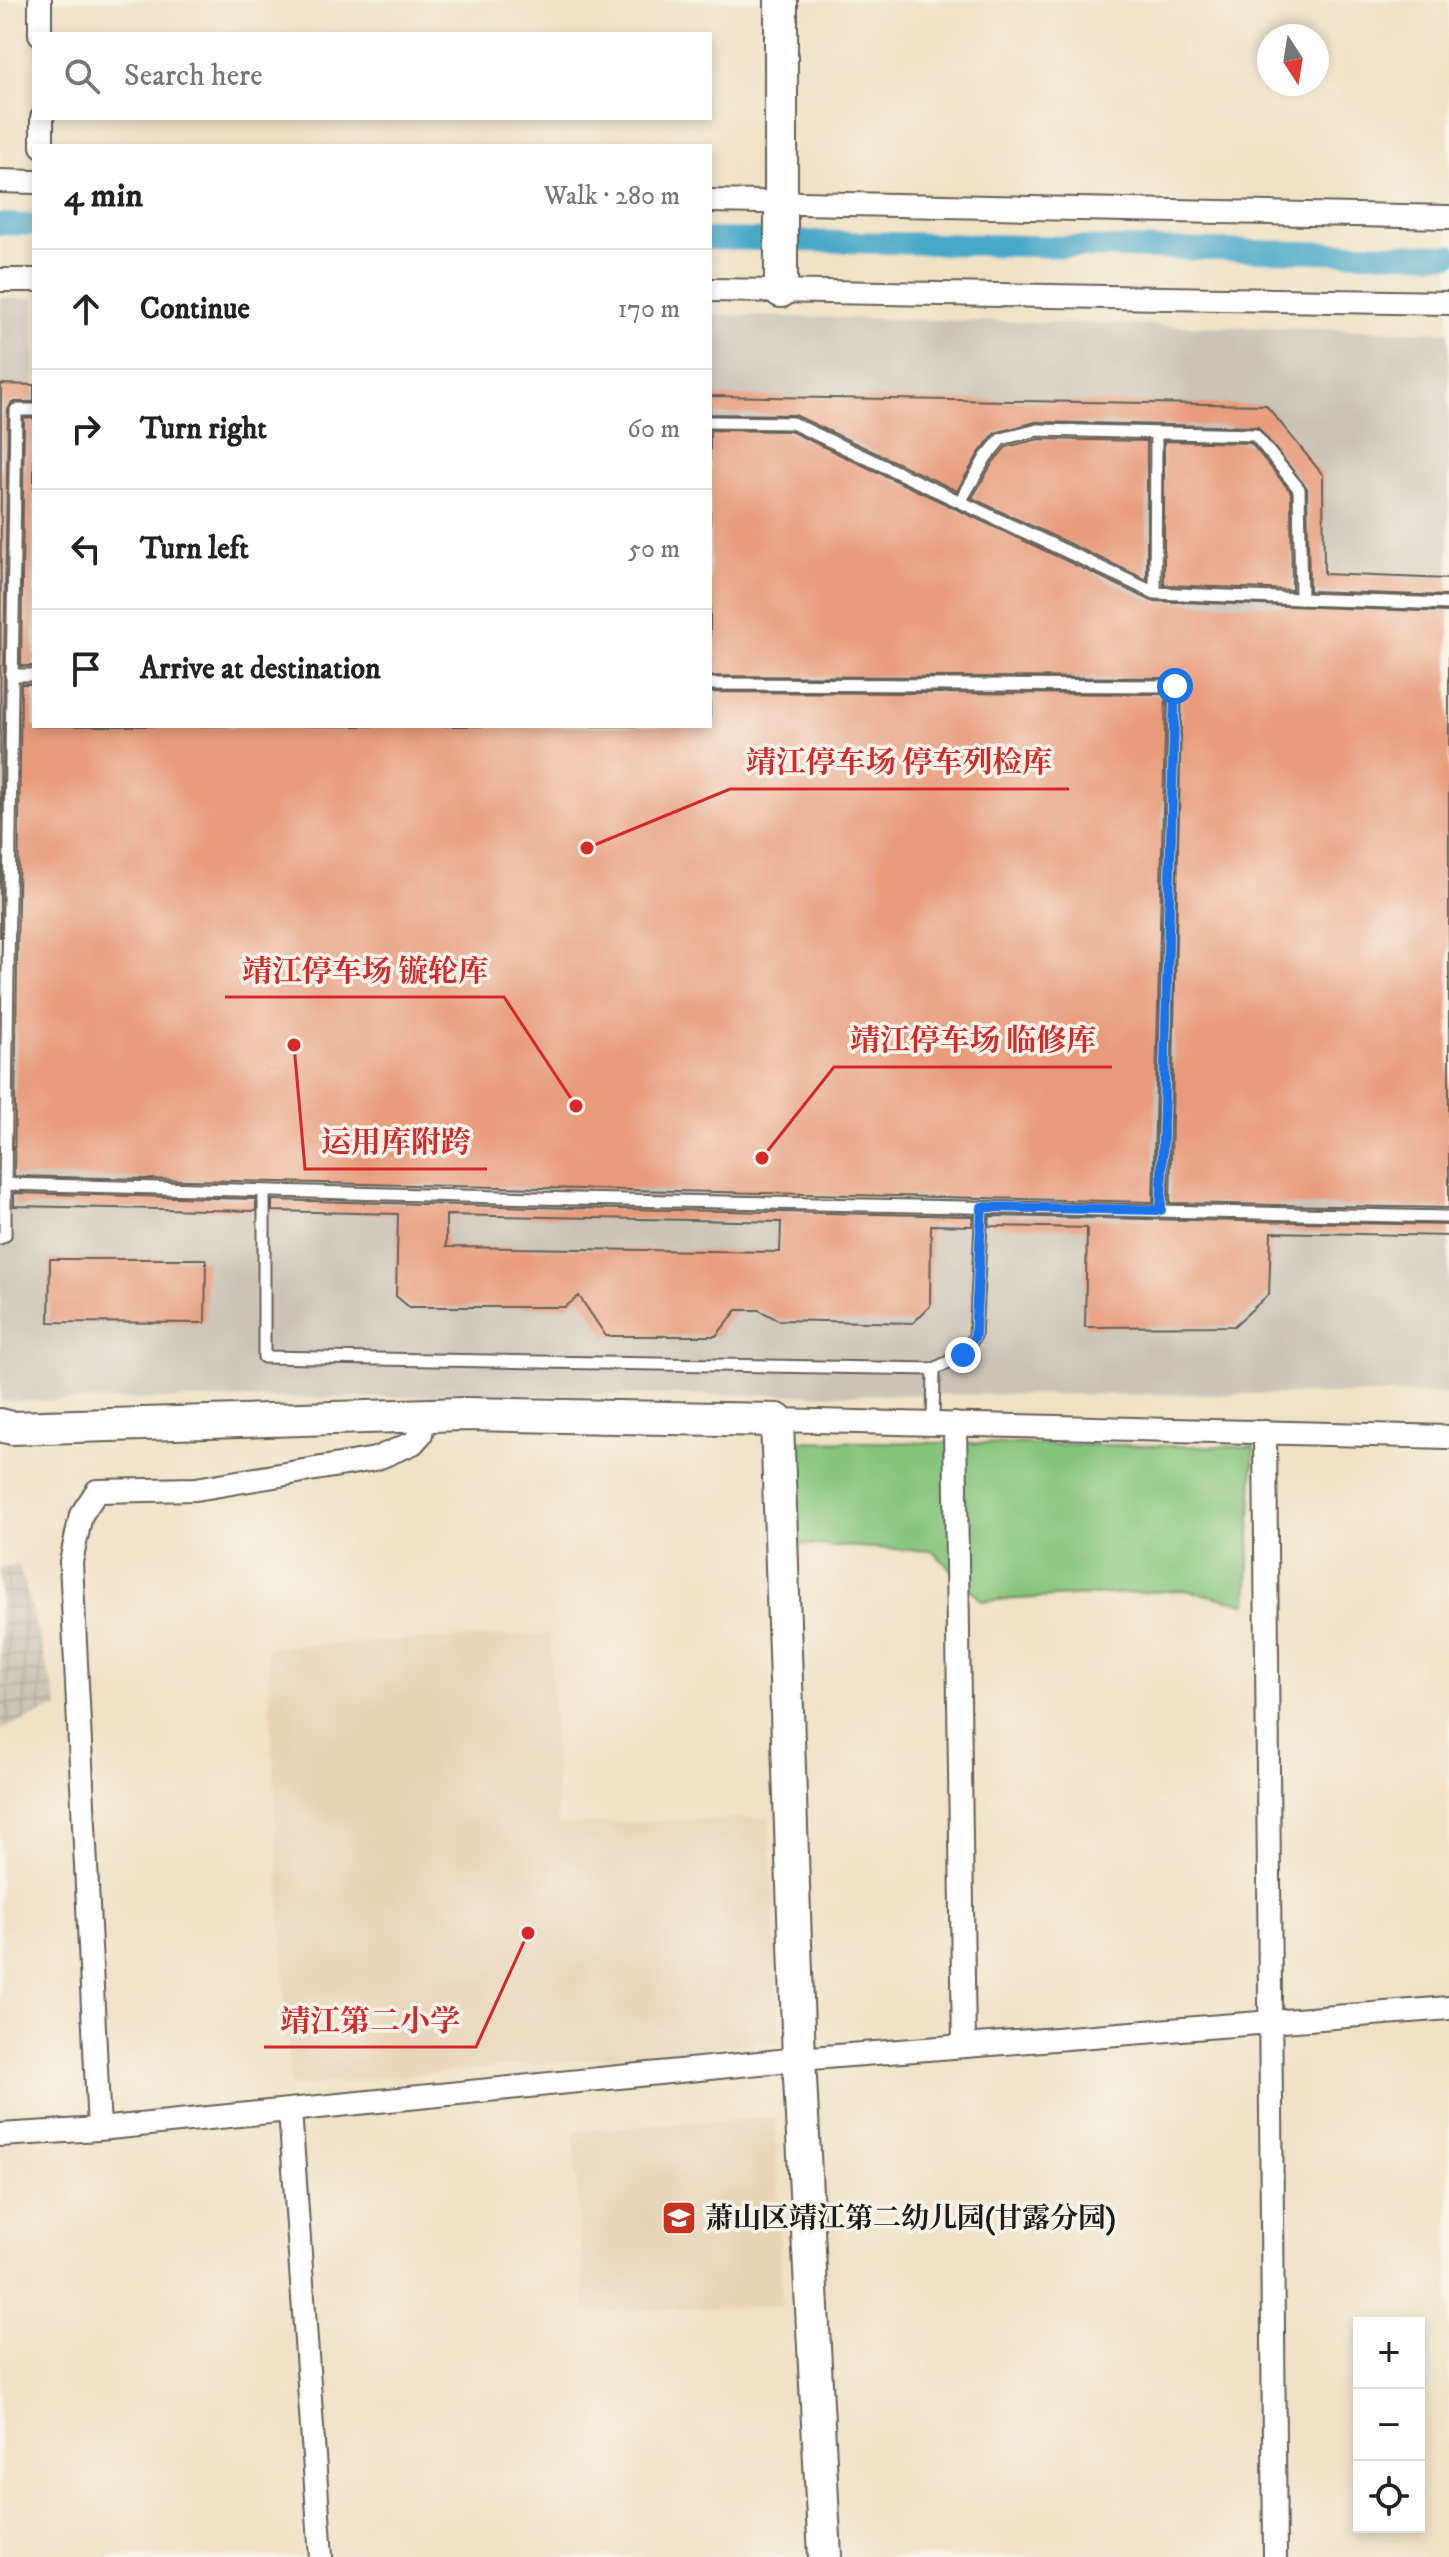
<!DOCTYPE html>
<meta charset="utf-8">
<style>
:root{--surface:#fff;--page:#f6f6f6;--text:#222;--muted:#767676;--line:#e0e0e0}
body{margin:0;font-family:"IM FELL DW Pica","Noto Serif SC",serif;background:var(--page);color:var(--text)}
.controls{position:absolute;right:24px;bottom:24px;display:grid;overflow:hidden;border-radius:0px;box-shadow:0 4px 12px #0003}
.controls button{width:72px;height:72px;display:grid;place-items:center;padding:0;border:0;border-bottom:2px solid var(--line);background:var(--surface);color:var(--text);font:40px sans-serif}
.compass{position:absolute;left:1257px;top:24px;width:72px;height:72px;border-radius:50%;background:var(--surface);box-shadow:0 4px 12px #0003;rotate:168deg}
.stop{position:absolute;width:24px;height:24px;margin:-18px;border:6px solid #1a73e8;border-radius:50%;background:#fff}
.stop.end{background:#1a73e8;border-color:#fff;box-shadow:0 2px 8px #0008}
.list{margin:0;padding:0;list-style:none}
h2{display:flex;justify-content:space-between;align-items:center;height:104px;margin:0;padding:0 32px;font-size:34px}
h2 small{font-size:26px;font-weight:400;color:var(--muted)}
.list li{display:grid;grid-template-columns:52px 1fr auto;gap:24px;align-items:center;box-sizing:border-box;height:120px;padding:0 32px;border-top:2px solid var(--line)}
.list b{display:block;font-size:30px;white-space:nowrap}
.list em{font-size:26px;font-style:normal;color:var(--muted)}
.icon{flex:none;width:44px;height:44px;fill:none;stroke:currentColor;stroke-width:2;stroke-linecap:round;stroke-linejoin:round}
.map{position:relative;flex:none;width:1449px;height:2557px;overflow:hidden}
.search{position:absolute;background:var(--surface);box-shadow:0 4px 12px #0003;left:32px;top:32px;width:680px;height:88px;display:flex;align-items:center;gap:20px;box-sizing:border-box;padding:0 28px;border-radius:0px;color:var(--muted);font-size:30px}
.panel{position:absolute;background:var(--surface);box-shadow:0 4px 12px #0003;left:32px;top:144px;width:680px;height:584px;border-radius:0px}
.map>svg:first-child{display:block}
.built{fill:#e7d4b7}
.industrial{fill:url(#industrial-grid)}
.railway{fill:#cbc3b8}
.green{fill:#86c57c;stroke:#51704c;stroke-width:2}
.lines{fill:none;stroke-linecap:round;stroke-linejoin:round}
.canal{stroke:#49a8c8;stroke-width:22}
.building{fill:#e89c7b;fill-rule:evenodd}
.lane-casing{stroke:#666158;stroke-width:15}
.street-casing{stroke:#666158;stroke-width:26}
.secondary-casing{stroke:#666158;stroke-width:36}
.lane{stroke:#fff;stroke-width:11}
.street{stroke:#fff;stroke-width:22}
.secondary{stroke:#fff;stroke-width:32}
.route{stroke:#1a73e8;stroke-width:10}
.labels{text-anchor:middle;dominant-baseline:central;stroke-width:7;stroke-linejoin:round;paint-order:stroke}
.poi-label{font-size:28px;font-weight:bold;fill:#1c1c1c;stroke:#f7f3e8;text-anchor:start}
.leader{fill:none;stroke:#d62828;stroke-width:3}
.callout-dot{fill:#d62828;stroke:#f7f3e8;stroke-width:3}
.callout-label{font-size:30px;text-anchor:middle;font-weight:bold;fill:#d62828;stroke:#f7f3e8;stroke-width:7;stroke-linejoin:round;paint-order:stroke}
</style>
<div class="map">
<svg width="1449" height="2557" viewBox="0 0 1449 2557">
<defs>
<pattern id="industrial-grid" width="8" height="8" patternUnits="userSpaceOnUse" patternTransform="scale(2)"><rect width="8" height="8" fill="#cbc3b8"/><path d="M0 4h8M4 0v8" fill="none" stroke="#aea79e"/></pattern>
</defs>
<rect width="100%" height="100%" fill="#f7f3e8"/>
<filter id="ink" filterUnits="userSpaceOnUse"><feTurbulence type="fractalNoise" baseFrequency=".0125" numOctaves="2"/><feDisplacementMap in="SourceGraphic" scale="16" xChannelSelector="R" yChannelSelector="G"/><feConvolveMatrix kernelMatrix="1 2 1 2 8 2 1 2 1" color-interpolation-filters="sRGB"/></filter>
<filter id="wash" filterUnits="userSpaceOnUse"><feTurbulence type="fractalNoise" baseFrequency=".006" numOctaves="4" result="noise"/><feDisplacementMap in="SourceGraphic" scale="32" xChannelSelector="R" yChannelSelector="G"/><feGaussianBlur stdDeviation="1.8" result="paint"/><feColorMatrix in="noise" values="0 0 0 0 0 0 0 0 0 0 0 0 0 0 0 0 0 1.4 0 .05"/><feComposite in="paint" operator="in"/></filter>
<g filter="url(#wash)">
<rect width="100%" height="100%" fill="#f0e2c6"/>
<!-- built -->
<path class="built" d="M550,1634L558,1825L769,1817L780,2041L290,2087L267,1647Z
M775,2117L782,2306L585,2312L574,2131Z"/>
<!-- industrial -->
<path class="industrial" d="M19,1565L58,1707L0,1730V1569Z"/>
<!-- railway -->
<path class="railway" d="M0,298L34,299V726H710V315L1449,332V1394L585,1395L0,1401Z"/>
<!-- green -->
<path class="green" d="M793,1441L1254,1447L1247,1604L1186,1590L982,1601L933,1551L799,1544Z"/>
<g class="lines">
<!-- canal -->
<path class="canal" d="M0,224L34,225
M710,239L764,240
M801,241L1449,255"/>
</g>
<g id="blocks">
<!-- building -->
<path class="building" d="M1,384L34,385V402H12L8,410L0,938Z
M710,396L1266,405L1323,475L1324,574L1449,579V596L1309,591L1307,488L1258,427L1036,422L995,433L979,453L957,491L795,415L710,414Z
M24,418H34V666H21Z
M710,430L790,431L1152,601L1449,612V1208L1170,1203L1182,681L1175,678L710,676Z
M1039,439L1147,441V580L972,498L993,462L1006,447Z
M1164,441L1251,443L1291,492L1292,590L1164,585Z
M21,684H34V726H710V692L1166,694L1153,1202L14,1176Z
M14,1193L256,1199V1211L14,1206Z
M272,1200L574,1208L973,1216L972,1226L931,1225L930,1306L913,1323L778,1320L759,1310H737L716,1336H606L579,1296L565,1307H409L396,1296L398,1214L272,1211ZM446,1215L781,1222L780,1252L446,1247Z
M990,1216L1449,1225V1236L1271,1232L1269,1294L1234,1326L1085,1327L1087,1228L989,1226Z
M50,1259H206L205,1323L49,1322Z"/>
</g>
</g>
<g filter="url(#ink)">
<use href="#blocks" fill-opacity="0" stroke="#666158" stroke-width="2"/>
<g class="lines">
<!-- lane casing -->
<g class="lane-casing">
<path id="lane" d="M710,422L792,423L1155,593L1301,599
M960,502L986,457L1001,439L1038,430L1255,435L1299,489L1301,599L1449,604
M1155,593L1156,433
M11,675H34
M710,684L1175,686L1161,1210
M5,1184L16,410H34
M264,1191V1357L934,1369L963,1355L975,1336L982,1207
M0,1238L5,1235V1184L574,1199L1449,1217
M933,1424L934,1369"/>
</g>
<!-- street casing -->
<g class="street-casing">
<path id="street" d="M40,0V34
M42,118V146
M0,181L34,182
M710,201L1449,217
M0,280H34
M710,290L1449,303
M777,1420L1449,1437
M955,1424L964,2046
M1265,1432L1275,2557
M290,2110L321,2557
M99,2129L71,1562L81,1515L97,1491L196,1489L375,1459L413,1443L421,1434L425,1415
M0,2135L99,2129L799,2059L1449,2008"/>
</g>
<!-- secondary casing -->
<g class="secondary-casing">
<path id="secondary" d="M781,0V291
M0,1425L12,1428L464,1414L777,1420L799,2059L825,2557"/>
</g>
<!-- lane -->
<use href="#lane" class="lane"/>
<!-- street -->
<use href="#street" class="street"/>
<!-- secondary -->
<use href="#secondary" class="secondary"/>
</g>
</g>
<g class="lines" filter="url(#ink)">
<!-- route -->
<path class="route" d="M963,1355L975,1336L982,1207L1161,1210L1175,686"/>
</g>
<!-- icons -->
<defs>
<g id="school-square" transform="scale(1.8)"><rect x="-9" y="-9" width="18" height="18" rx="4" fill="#c8321e" stroke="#f7f3e8"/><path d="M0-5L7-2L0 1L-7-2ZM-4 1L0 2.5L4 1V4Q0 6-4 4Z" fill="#fff"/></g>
</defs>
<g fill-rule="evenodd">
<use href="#school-square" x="679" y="2218"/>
</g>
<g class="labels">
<!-- poi labels -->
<g class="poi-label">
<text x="705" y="2218">萧山区靖江第二幼儿园(甘露分园)</text>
</g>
</g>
<!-- callouts -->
<path class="leader" d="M587 848L730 789H1069M576 1106L504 997H225M762 1158L834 1067H1112M294 1045L305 1169H487M528 1933L476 2047H264"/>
<g class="callout-dot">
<circle cx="587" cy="848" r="8"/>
<circle cx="576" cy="1106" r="8"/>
<circle cx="762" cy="1158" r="8"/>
<circle cx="294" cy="1045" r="8"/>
<circle cx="528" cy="1933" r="8"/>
</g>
<g class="callout-label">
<text x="899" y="772">靖江停车场 停车列检库</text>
<text x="365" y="981">靖江停车场 镟轮库</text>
<text x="973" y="1050">靖江停车场 临修库</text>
<text x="396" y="1152">运用库附跨</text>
<text x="370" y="2031">靖江第二小学</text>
</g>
</svg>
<div class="controls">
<button>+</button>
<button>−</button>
<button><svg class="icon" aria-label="locate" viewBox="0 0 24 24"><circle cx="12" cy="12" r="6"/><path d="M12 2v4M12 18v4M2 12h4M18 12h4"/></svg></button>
</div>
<svg class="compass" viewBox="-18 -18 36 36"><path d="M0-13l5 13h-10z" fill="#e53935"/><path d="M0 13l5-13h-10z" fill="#767676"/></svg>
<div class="stop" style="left:1175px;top:686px"></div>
<div class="stop end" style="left:963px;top:1355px"></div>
<div class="search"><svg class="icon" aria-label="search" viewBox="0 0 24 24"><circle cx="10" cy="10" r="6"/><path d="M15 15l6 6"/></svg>Search here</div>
<section class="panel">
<h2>4 min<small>Walk · 280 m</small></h2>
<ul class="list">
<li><svg class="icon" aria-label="ahead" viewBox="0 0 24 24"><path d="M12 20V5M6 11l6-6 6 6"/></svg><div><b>Continue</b></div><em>170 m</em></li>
<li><svg class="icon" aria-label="right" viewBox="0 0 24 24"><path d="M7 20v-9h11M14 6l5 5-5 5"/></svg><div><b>Turn right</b></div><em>60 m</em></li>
<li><svg class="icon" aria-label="left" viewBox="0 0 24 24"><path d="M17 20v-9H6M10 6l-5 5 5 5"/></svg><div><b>Turn left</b></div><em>50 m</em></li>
<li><svg class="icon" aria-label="arrive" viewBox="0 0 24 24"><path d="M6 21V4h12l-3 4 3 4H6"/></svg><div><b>Arrive at destination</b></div></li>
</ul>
</section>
</div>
